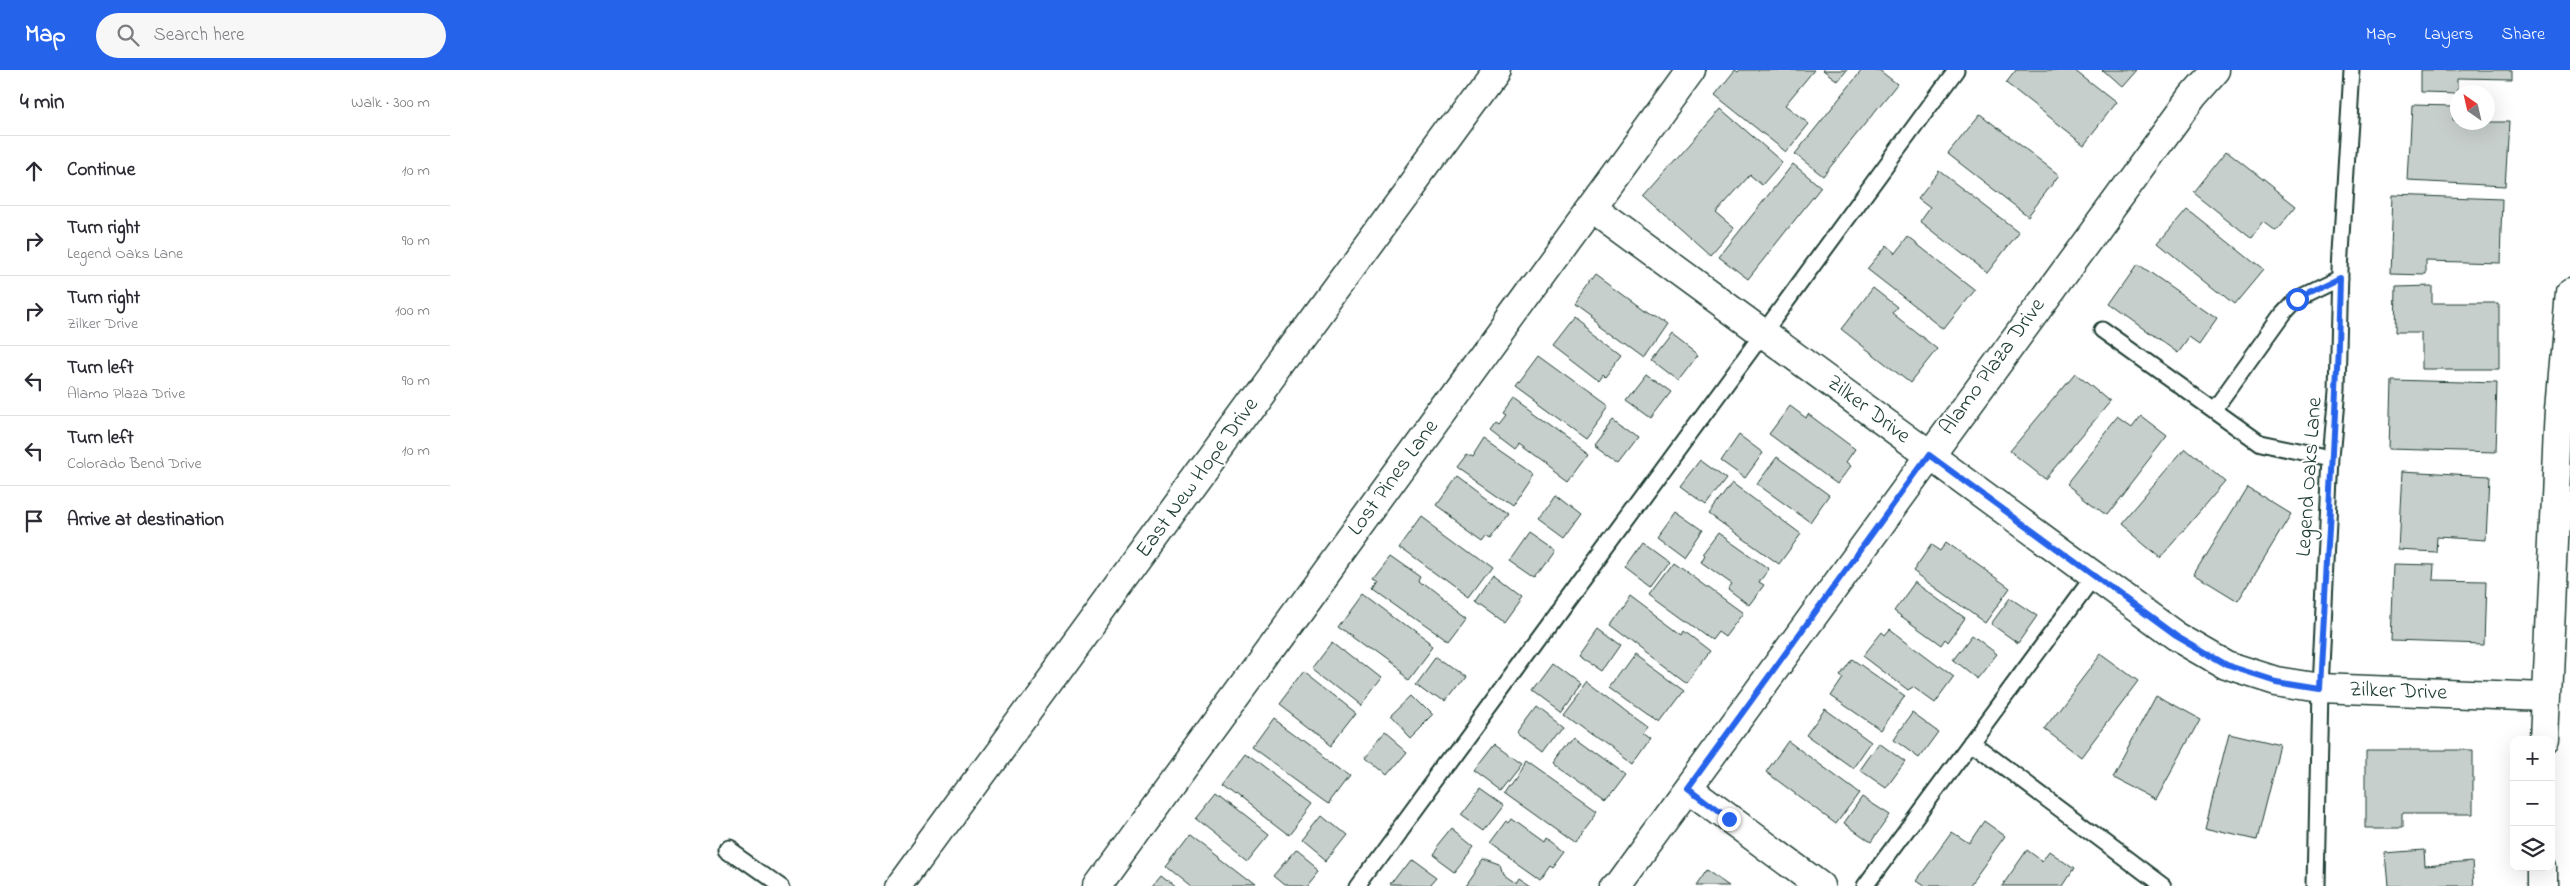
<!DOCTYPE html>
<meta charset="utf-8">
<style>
:root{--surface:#fff;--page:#f7f7f7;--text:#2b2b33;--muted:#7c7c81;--line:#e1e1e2;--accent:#2563eb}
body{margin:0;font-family:"Indie Flower",sans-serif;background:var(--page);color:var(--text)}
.controls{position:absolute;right:15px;bottom:15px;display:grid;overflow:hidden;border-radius:10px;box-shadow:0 5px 20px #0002}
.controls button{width:45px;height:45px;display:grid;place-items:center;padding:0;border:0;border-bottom:1px solid var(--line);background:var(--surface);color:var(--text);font:25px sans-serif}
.compass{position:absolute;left:2000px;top:15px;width:45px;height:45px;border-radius:50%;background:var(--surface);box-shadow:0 5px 20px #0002;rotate:326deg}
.stop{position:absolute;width:15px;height:15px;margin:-11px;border:4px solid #2563eb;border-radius:50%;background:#fff}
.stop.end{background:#2563eb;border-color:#fff;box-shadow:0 1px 5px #0008}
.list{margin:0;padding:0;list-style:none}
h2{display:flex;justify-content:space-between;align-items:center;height:65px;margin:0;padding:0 20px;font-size:21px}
h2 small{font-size:16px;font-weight:400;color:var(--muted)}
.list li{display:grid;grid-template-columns:32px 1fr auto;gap:15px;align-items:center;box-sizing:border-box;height:70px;padding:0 20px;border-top:1px solid var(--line)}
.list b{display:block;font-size:19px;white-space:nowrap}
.list p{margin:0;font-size:16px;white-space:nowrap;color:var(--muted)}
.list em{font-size:16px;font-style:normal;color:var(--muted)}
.icon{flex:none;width:28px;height:28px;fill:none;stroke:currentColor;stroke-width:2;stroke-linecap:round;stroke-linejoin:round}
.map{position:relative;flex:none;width:2120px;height:816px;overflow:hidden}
header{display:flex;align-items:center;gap:30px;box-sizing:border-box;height:70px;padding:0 25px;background:var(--accent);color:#fff}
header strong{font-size:24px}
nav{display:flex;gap:28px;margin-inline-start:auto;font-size:18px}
.search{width:350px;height:45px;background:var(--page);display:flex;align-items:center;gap:12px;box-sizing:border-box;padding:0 18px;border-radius:28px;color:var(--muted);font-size:19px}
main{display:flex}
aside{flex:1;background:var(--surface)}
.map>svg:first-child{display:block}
.building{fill:#c7cfcc;stroke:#1f3d34}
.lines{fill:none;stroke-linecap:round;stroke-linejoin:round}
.lane-casing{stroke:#1f3d34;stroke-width:19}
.street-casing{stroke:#1f3d34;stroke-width:31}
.secondary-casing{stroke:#1f3d34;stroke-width:31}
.lane{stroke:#fff;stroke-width:15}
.street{stroke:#fff;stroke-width:28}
.secondary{stroke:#fff;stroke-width:28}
.route{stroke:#2563eb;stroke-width:6}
.labels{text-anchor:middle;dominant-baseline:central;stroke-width:4;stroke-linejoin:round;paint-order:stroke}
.street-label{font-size:22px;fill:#1f3d34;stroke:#fff}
</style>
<header>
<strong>Map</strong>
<div class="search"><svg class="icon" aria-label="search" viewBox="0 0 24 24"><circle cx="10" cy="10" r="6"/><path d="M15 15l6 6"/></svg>Search here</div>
<nav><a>Map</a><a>Layers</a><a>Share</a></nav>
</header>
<main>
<aside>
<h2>4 min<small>Walk · 300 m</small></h2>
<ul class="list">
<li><svg class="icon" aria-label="ahead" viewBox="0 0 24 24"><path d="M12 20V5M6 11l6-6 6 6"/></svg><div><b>Continue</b></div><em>10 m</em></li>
<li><svg class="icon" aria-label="right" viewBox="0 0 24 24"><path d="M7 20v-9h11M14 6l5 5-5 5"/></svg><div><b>Turn right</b><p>Legend Oaks Lane</p></div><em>90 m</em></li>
<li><svg class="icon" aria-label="right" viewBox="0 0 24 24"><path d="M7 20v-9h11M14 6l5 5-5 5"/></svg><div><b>Turn right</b><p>Zilker Drive</p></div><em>100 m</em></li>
<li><svg class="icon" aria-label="left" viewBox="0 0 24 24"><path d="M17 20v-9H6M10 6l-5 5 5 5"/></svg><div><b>Turn left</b><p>Alamo Plaza Drive</p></div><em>90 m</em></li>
<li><svg class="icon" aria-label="left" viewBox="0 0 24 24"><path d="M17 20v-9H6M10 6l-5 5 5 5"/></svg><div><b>Turn left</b><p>Colorado Bend Drive</p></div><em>10 m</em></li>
<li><svg class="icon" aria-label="arrive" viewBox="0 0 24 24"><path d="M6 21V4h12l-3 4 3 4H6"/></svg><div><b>Arrive at destination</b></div></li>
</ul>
</aside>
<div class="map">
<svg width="2120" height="816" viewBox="0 0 2120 816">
<rect width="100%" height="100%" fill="#fff"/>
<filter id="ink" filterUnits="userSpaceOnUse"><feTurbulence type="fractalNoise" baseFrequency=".02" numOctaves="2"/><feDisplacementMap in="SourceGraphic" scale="10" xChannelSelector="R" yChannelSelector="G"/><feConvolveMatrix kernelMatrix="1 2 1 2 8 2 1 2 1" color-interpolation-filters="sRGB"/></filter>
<g filter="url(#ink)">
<!-- building -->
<path class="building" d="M1285,0L1288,2L1290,0H1364L1335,35L1359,54L1336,82L1265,25Z
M1373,0H1397L1388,11Z
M1412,0H1429L1447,14L1373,106L1345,84Z
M1566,0H1624L1666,33L1634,74L1556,13Z
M1652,0H1686L1671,17Z
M1971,0H2062V9L2008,8V23L1971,22Z
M1962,35L2004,36L2003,49L2008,50V52H2059L2055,116L1958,111Z
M1271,39L1332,92L1312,115L1300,105L1266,143L1284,158L1260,185L1194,126Z
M1530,44L1609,105L1578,146L1498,84Z
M1776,81L1846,136L1826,161L1814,152L1802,169L1743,122Z
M1343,94L1371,117L1298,209L1269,187Z
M1489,101L1569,162L1537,203L1470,151L1480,137L1468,128Z
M1943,125L2052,129L2050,193L1976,191V205L1940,204Z
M1737,139L1813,200L1784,235L1708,173Z
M1458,167L1525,220L1494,259L1417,199L1437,175L1446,183Z
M1688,194L1767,249L1749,275L1739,268L1728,283L1660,234Z
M1147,205L1217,256L1195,288L1124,236Z
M1982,216V233H2049V299H1972V263H1945L1946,217Z
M1423,218L1447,237L1442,243L1487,279L1460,313L1391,259Z
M1123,248L1173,286L1156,308L1153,305L1149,311L1102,275Z
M1222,265L1248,285L1228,311L1202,291Z
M1088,286L1158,337L1135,368L1065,317Z
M1625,303L1660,332L1595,409L1560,381Z
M1196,304L1221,322L1201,348L1176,330Z
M1941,310L2047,313L2045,382L1939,379Z
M1063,329L1138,383L1118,410L1069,374L1065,379L1040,360L1046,352L1049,354L1056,345L1053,343Z
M1340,336L1356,348L1358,344L1405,379L1396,392L1401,396L1387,414L1319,364Z
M1691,346L1717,366L1656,445L1616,414L1667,349L1681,359Z
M1163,348L1189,367L1169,393L1143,374Z
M1289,365L1313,383L1295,408L1271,391Z
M1034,369L1083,403L1061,436L1006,398L1016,385L1022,388Z
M1735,378L1775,412L1710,488L1670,454Z
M1327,387L1379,425L1360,452L1307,414Z
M1250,390L1276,409L1256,435L1230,416Z
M1953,401L2039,406L2036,470L1987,467L1986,482L1949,480Z
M1006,407L1057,445L1040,468L1036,465L1032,470L985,436Z
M1282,413L1351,464L1329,494L1259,444Z
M1797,417L1841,444L1788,531L1744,504Z
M1106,423L1132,443L1113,469L1087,450Z
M1225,441L1252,460L1234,486L1207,466Z
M972,445L1042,497L1019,528L949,477Z
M1078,463L1104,481L1085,508L1059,490Z
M1268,463L1319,499L1309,512L1314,515L1299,535L1278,519L1282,514L1251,492L1255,485L1253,483Z
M1193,472L1219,491L1200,517L1175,498Z
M1496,472L1560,518L1535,553L1463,501L1481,475L1490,481Z
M941,486L971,507L969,511L1018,549L999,574L922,519L927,511L923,509Z
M1223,492L1293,543L1275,567L1268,562L1262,570L1199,524Z
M1944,494L1984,495L1983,510L2036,511L2034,574L1941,571Z
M1044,506L1072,527L1054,552L1026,532Z
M1465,512L1515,548L1498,572L1495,569L1491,575L1444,541Z
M913,524L983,576L959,608L889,557Z
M1180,526L1232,565L1234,561L1260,581L1236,613L1159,555Z
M1560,528L1587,546L1568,573L1541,554Z
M1146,557L1170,575L1152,601L1127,584Z
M1440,559L1504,607L1485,633L1463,617L1458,620L1413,586L1432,562L1435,565Z
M1522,565L1547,584L1527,609L1503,590Z
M883,571L931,609L911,635L863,597Z
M1651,584L1688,611L1631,687L1594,659Z
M1185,585L1234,621L1210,653L1161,618Z
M986,586L1014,606L994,632L967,612Z
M1402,589L1455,626L1431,660L1381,626L1393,608L1390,606Z
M1103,594L1130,614L1110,641L1083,621Z
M854,602L906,643L881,675L829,635Z
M1137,611L1198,657L1193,663L1201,669L1183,695L1113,643Z
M963,625L983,645L960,668L940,647Z
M1706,625L1750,649L1706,730L1662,707Z
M1087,636L1113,656L1093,683L1067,663Z
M1375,639L1421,672L1403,698L1356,665Z
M1462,643L1488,662L1469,688L1444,670Z
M824,649L900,705L879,733L803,678Z
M934,663L956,682L935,707L913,688Z
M1779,663L1830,675L1806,770L1755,758Z
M1123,667L1175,705L1156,730L1104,693Z
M1338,671L1409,723L1386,754L1316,702Z
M1429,673L1455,692L1436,718L1410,700Z
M1045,674L1071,693L1050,720L1024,701Z
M1916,680H2023V744H1952V758H1916Z
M797,684L863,734L839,765L774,715Z
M1076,691L1147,741L1124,772L1054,722Z
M1030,718L1054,735L1035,760L1011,743Z
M767,723L818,763L797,789L746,749Z
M1412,727L1440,745L1421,772L1394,753Z
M871,746L894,765L874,790L851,771Z
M1062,749L1094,772L1096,768L1115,782L1103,798L1100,796L1090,810L1039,774L1056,751L1059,753Z
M1534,751L1555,766L1519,816H1476L1467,810L1502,762L1519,773Z
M1002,760L1024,778L1004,803L981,786Z
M739,765L805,816H742L716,795Z
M1577,780L1592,791L1599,781L1624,799L1613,816H1552Z
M1974,780L1975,796L2022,792L2024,816H1938L1935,783Z
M846,782L868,800L855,816H836L825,807Z
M961,789L987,808L980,816L941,815Z
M1033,790L1050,796L1053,804L1066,813L1069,808L1081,816H1015Z
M1256,800L1279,816H1245Z
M711,804L726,816H701Z"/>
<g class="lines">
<!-- lane casing -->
<g class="lane-casing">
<path id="lane" d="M1652,260L1810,373L1881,388
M1764,340L1833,244L1847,229L1890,208
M1521,672L1713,816
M278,780L329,816
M908,816L1506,0
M1415,816L1644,506
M1866,816L1870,618L1881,388L1887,320L1890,200L1902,0"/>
</g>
<!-- street casing -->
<g class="street-casing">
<path id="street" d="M1141,137L1726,566L1776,595L1826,611L1870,618L2095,627
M1238,718L1370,816
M647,816L1241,0
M1166,816L1743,26L1766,0"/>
</g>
<!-- secondary casing -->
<g class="secondary-casing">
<path id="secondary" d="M2095,670L2110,338L2120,223
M449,816L1046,0
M2093,816V797"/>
</g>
<!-- lane -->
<use href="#lane" class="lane"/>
<!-- street -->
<use href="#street" class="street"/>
<!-- secondary -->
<use href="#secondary" class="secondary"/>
</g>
</g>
<g class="lines" filter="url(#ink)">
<!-- route -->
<path class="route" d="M1279,749L1238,718L1479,385L1726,566L1776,595L1826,611L1870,618C1877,481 1887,345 1890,208L1847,229"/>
</g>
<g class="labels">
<!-- street labels -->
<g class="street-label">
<text transform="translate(1543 297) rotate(-54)">Alamo Plaza Drive</text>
<text transform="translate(1418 340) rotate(37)">Zilker Drive</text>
<text transform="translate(1860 407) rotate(-86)">Legend Oaks Lane</text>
<text transform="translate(748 408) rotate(-54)">East New Hope Drive</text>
<text transform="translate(944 408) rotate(-54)">Lost Pines Lane</text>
<text transform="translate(1948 622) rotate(2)">Zilker Drive</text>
</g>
</g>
</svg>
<div class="controls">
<button>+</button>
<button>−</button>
<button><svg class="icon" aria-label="layers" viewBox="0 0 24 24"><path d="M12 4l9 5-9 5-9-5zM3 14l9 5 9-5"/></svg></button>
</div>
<svg class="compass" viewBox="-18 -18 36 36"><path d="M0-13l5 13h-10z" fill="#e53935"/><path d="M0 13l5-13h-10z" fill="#7c7c81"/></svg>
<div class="stop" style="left:1847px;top:229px"></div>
<div class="stop end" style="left:1279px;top:749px"></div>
</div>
</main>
